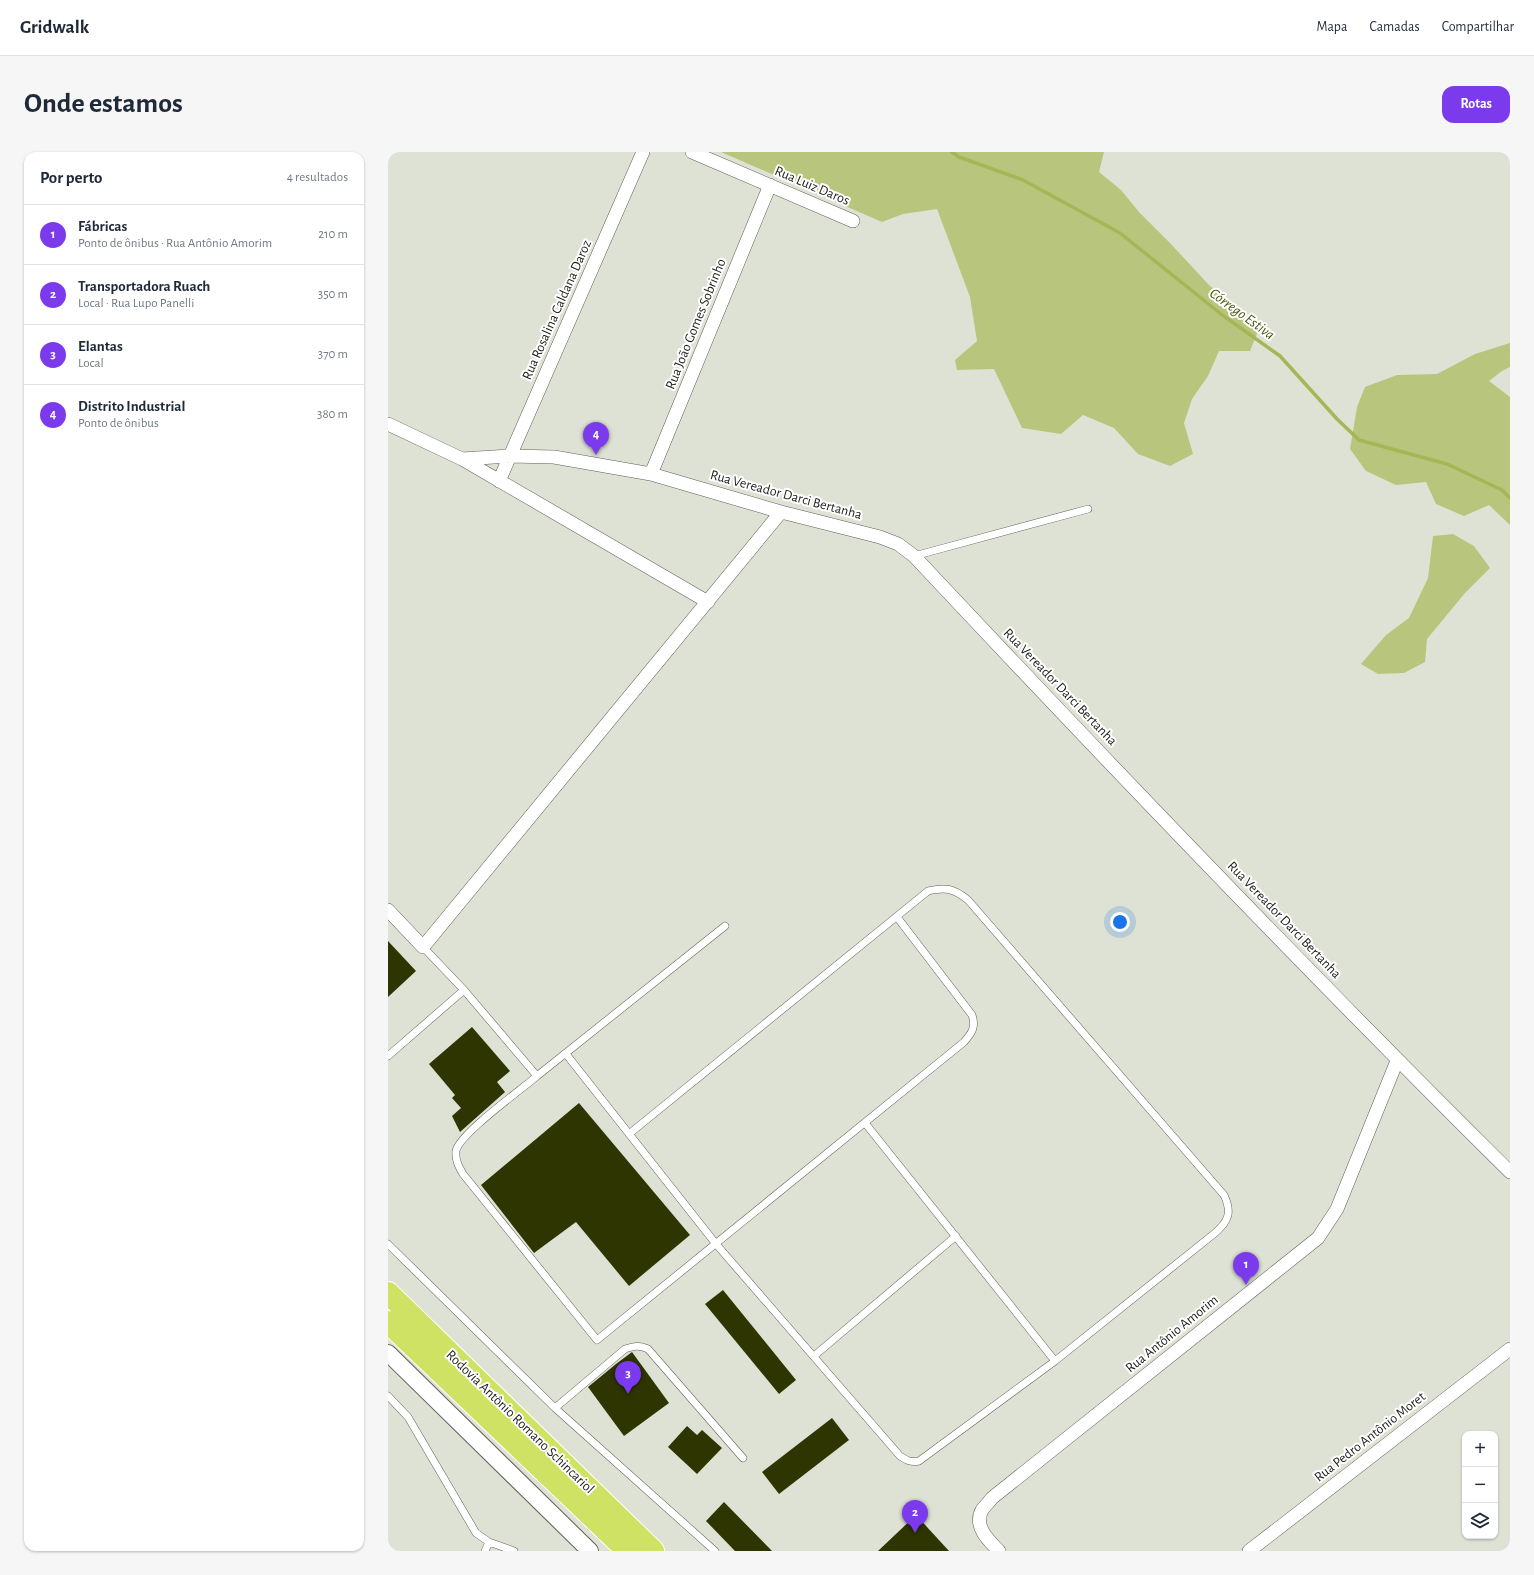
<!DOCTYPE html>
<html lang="pt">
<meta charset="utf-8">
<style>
:root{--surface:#fff;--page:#f6f6f7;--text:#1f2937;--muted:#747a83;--line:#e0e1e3;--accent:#7c3aed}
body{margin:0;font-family:"Alegreya Sans",sans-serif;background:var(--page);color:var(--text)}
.controls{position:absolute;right:12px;bottom:12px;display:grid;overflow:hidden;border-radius:8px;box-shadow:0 1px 3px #0004}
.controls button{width:36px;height:36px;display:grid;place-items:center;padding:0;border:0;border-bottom:1px solid var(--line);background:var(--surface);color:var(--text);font:20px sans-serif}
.you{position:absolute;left:732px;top:770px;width:14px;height:14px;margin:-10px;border:3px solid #fff;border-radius:50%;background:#1a73e8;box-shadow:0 0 0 6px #1a73e833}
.badge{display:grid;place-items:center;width:26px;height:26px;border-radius:50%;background:var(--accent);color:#fff;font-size:13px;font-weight:700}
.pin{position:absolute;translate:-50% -33px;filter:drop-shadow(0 1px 2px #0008)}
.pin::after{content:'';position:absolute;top:21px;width:14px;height:12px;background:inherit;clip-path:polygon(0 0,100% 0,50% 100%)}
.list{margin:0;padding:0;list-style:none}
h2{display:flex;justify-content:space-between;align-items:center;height:52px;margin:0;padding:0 16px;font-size:17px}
h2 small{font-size:13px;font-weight:400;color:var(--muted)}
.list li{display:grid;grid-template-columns:26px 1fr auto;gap:12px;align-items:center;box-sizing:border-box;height:60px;padding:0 16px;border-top:1px solid var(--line)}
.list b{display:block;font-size:15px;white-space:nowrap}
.list p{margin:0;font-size:13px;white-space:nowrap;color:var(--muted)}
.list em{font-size:13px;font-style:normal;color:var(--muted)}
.icon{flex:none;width:22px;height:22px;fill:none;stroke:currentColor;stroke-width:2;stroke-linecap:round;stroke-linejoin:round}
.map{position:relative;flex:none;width:1122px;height:1399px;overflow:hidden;border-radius:12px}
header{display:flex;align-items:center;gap:24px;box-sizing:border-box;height:56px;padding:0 20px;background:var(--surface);border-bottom:1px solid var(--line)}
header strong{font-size:19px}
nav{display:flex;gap:22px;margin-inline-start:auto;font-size:14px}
.intro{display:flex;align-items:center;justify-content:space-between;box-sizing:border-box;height:96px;padding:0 24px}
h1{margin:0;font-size:28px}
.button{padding:10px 18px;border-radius:12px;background:var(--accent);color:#fff;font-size:14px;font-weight:700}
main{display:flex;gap:24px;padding:0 24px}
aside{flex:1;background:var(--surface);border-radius:12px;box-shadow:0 1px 3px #0004}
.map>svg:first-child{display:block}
.green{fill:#b7c67c}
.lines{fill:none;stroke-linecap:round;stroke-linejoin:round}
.stream{stroke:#a5b656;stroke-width:3.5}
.building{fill:#2e3500}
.service-casing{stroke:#5e6156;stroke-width:8}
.minor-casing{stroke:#5e6156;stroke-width:14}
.tertiary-casing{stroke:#5e6156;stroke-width:18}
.trunk-casing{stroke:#fff;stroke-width:24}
.service{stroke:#fff;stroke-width:7}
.minor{stroke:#fff;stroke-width:13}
.tertiary{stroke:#fff;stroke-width:16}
.trunk{stroke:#d0e264;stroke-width:22}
.labels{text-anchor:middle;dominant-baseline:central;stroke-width:4;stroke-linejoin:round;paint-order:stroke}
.street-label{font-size:14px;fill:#232420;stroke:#fff}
.water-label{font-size:15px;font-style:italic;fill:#4c560f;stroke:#fff}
</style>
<header>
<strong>Gridwalk</strong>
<nav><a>Mapa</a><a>Camadas</a><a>Compartilhar</a></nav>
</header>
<div class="intro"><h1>Onde estamos</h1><a class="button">Rotas</a></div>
<main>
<aside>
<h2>Por perto<small>4 resultados</small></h2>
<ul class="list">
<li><span class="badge">1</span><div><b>Fábricas</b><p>Ponto de ônibus · Rua Antônio Amorim</p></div><em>210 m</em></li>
<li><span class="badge">2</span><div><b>Transportadora Ruach</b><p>Local · Rua Lupo Panelli</p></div><em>350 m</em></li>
<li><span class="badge">3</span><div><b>Elantas</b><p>Local</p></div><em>370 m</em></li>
<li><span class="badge">4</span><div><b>Distrito Industrial</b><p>Ponto de ônibus</p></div><em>380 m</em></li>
</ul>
</aside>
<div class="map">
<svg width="1122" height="1399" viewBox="0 0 1122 1399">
<rect width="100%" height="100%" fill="#dee2d4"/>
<!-- green -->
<path class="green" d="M333,0H716L711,20L733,38L751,60L782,91L821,133L872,174L862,199H831L820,224L804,247L796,271L805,302L782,314L750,302L726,276L695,263L673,282L634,276L606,217L569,218L567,208L589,189L582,145L549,57L515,62L494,70Z
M1122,191V215L1114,219L1101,229L1122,245V373L1101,353L1076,364L1048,352L1038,330L1008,333L978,319L962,297L969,255L977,235L1009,223L1049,222L1087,202Z
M1065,382L1086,394L1102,416L1077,441L1039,487L1037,510L1016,521L990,522L973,512L998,483L1021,466L1040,426L1045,384Z"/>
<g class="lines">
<!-- stream -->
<path class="stream" d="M564,0L571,5L635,28L732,81L833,162L892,204L949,267L971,288L1059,312L1114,338L1122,346"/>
</g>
<!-- building -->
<path class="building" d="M0,789L28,819L0,845Z
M84,875L122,919L109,930L117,940L72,980L64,964L73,956L64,946L67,943L41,912Z
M191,951L302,1083L241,1134L188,1070L146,1101L93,1033Z
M335,1138L408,1228L391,1242L317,1152Z
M244,1200L281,1251L236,1284L200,1235L228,1212Z
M444,1266L461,1288L391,1342L374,1320Z
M299,1274L309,1283L314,1278L334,1296L309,1322L280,1295Z
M336,1350L384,1399H347L318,1369Z
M528,1363L561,1399H490Z"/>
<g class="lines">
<!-- service casing -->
<g class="service-casing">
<path id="service" d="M526,404L700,357
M35,795L76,838L149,924L337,774
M178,902L328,1092L512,1304C518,1308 523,1311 531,1309L667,1209L827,1081C841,1069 844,1060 836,1043L580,748C565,736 558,735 540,739L241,982
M0,904L76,838
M149,924C133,938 71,982 68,999C67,1008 71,1015 75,1022L209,1188L576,890C584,881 588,875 584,863L509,765
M477,971L667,1209
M0,1092L167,1256L327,1399
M426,1204L568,1084
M0,1244L20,1265L88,1381L101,1390L126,1399
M167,1256L237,1197C246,1194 251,1193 260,1197L355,1306
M97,1399L101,1390"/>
</g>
<!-- minor casing -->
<g class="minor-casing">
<path id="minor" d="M304,0L465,69
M0,272L74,307L320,450
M74,307L122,304L166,305L263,322L393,360L492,385L510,392L526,404C721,612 919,819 1122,1020
M263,322L382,33
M111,329L255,0
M0,758L35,795L393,360
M611,1399C601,1389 585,1374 594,1358C597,1354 601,1350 604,1346L930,1086L949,1057L1009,909
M861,1399L1122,1197"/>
</g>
<!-- tertiary casing -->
<g class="tertiary-casing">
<path id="tertiary" d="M0,1201L202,1399"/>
</g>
<!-- trunk casing -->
<g class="trunk-casing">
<path id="trunk" d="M0,1141L265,1399
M0,1170L240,1399"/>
</g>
<!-- service -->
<use href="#service" class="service"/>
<!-- minor -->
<use href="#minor" class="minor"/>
<!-- tertiary -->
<use href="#tertiary" class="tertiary"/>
<!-- trunk -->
<use href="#trunk" class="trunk"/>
</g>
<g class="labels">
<!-- street labels -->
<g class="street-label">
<text transform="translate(424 34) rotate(23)">Rua Luiz Daros</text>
<text transform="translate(169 158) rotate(-66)">Rua Rosalina Caldana Daroz</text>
<text transform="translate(308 172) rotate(-68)">Rua João Gomes Sobrinho</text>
<text transform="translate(398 343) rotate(15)">Rua Vereador Darci Bertanha</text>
<text transform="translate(672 535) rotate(46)">Rua Vereador Darci Bertanha</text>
<text transform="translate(896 768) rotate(46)">Rua Vereador Darci Bertanha</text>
<text transform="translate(784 1182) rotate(-39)">Rua Antônio Amorim</text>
<text transform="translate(132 1270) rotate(44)">Rodovia Antônio Romano Schincariol</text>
<text transform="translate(982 1285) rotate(-38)">Rua Pedro Antônio Moret</text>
</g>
<!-- water labels -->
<g class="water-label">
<text transform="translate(854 162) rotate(36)">Córrego Estiva</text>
</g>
</g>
</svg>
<div class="controls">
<button>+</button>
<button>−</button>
<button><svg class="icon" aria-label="layers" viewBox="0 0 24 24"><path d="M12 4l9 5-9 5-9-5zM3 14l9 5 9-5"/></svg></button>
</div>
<div class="you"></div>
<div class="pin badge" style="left:858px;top:1133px">1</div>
<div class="pin badge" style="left:527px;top:1381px">2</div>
<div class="pin badge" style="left:240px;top:1242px">3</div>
<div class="pin badge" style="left:208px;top:303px">4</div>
</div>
</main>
